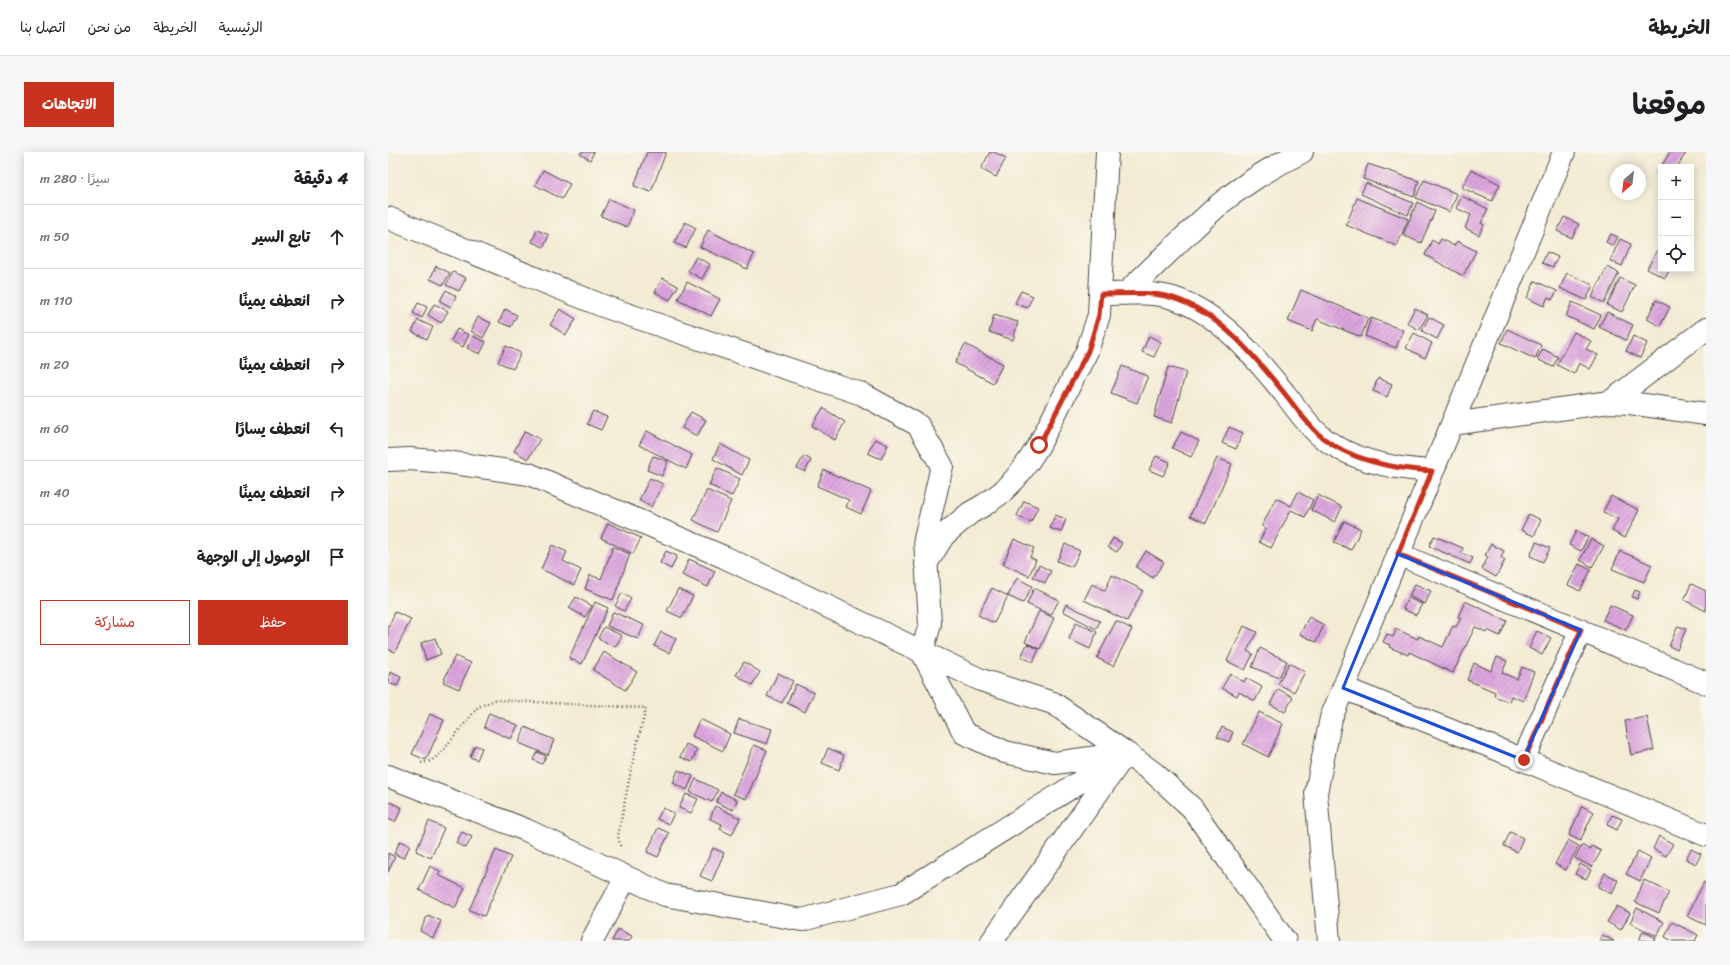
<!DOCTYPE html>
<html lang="ar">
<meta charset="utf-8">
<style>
:root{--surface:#fff;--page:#f6f6f6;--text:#202124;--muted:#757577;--line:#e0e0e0;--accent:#c8321e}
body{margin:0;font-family:Sriracha,"Playpen Sans Arabic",sans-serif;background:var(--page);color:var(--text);direction:rtl}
.controls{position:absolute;right:12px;top:12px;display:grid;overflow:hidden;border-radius:0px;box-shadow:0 2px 10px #0003}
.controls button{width:36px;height:36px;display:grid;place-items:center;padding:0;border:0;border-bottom:1px solid var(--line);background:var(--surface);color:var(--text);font:20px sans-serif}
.compass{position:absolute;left:1222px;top:12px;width:36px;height:36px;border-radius:50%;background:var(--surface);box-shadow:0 2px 10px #0003;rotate:208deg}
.stop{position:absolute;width:12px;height:12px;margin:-9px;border:3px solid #c8321e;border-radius:50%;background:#fff}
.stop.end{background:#c8321e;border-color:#fff;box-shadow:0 1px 4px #0008}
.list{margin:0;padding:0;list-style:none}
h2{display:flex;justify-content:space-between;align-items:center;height:52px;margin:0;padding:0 16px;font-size:17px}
h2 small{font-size:13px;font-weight:400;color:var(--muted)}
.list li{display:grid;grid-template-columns:26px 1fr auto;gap:12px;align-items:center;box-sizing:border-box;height:64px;padding:0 16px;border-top:1px solid var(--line)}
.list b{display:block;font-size:15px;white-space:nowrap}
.list em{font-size:13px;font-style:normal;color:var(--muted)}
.actions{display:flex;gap:8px;padding:12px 16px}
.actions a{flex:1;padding:9px 0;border:1px solid var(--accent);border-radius:0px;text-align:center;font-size:14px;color:var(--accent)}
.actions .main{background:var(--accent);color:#fff}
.icon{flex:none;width:22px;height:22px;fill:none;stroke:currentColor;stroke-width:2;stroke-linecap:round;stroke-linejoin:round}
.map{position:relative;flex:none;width:1318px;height:789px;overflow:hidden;direction:ltr;border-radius:0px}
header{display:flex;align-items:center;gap:24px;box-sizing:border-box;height:56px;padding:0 20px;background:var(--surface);border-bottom:1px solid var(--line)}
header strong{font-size:19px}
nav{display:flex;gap:22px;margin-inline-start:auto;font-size:14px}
.intro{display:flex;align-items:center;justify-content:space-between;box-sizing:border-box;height:96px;padding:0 24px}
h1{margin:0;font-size:28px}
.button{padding:10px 18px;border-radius:0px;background:var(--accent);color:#fff;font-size:14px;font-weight:700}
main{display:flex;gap:24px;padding:0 24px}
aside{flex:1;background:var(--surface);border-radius:0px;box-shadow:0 2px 10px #0003}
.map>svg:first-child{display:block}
.building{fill:url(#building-hatch)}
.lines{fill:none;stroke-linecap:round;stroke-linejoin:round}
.street-casing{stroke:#494844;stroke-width:24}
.path{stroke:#494844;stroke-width:2.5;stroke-dasharray:1 3;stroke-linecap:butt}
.street{stroke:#fff;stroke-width:22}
.route{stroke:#c8321e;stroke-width:5}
.marked{fill:none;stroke:#1d4ed8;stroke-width:3;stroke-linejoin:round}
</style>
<header>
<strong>الخريطة</strong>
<nav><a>الرئيسية</a><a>الخريطة</a><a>من نحن</a><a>اتصل بنا</a></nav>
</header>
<div class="intro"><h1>موقعنا</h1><a class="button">الاتجاهات</a></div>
<main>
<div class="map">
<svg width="1318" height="789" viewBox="0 0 1318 789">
<defs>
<pattern id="building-hatch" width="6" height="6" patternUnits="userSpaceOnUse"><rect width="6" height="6" fill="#dda6df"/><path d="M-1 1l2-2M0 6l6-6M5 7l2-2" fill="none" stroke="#b387b5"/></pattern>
</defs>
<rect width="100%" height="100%" fill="#fbf7ec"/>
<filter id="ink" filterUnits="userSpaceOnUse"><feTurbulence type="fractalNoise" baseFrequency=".025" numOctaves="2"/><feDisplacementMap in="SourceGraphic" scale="8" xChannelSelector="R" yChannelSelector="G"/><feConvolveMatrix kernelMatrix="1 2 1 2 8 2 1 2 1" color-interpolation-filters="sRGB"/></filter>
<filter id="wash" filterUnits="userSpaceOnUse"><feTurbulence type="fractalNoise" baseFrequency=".012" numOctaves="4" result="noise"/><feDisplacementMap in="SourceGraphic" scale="16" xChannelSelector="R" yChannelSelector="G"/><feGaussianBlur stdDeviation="0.9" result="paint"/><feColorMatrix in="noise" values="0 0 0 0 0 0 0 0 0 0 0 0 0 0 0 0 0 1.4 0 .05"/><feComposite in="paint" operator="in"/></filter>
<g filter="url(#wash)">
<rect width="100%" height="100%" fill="#f3ebd4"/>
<g id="blocks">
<!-- building -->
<path class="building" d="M193,0H206L202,8L192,2Z
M259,0H278L263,40L246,34Z
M602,0H606L618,6L608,25L593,17Z
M1282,0L1298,1L1289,15H1273V24L1269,21Z
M980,12L1031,29L1026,45L975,27Z
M155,18L182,32L174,47L147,33Z
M1083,18L1112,32L1104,49L1074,36Z
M1036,28L1069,42L1062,60L1028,46Z
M978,31L1025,51L1020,63L973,42Z
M1074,44L1100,57L1093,71L1096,73L1091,83L1077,76L1083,63L1068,56Z
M969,46L1020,67L1009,94L958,73Z
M221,47L246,58L239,75L213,64Z
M1029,50L1047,59L1033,91L1015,83Z
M1176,65L1191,72L1184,86L1169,79Z
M297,70L308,76L298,96L286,91Z
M149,78L161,83L156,95L144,90Z
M320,78L366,102L359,117L312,95Z
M1223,82L1230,85L1225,94L1218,90Z
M1053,87L1066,94L1069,89L1088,99L1075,124L1037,103L1044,88L1050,92Z
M1232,87L1243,92L1234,114L1222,109Z
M1269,98L1273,100V117H1282L1277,126L1259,117Z
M1159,100L1170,105L1165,115L1154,111Z
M308,105L322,112L314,127L300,119Z
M48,114L62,121L55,133L42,127Z
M1219,115L1231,121L1216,151L1204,145Z
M65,120L78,126L71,139L58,133Z
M1179,121L1205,133L1198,148L1172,136Z
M275,126L290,134L282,148L267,140Z
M1232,126L1247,133L1234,160L1219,153Z
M1147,129L1169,139L1164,148L1160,145L1156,154L1139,146Z
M299,130L332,147L323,164L290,147Z
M58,138L68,144L63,155L52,149Z
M913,138L980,166L973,185L929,167L924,179L900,169Z
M633,139L645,144L639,156L627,151Z
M1268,148L1282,155L1272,174L1259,167Z
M1184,150L1213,163L1206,177L1178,164Z
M30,151L39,155L34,166L25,161Z
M46,152L60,159L53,171L40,163Z
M1027,156L1040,163L1031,178L1019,171Z
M117,157L129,163L123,175L111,170Z
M172,157L188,167L178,183L162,173Z
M1219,160L1245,173L1238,188L1211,175Z
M606,163L630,170L625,188L601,180Z
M90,165L103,171L95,186L83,179Z
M1041,165L1056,173L1049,187L1034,179Z
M983,166L1015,178L1008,196L977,184Z
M30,168L45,175L39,187L24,180Z
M69,177L81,183L75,195L63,189Z
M1119,177L1153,193L1147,207L1113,191Z
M1186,180L1203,189L1198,197L1210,203L1202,217L1191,211L1186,222L1169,213Z
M1026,181L1044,191L1037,206L1018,196Z
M85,184L98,190L92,202L79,196Z
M761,184L773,190L766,205L754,200Z
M1245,184L1259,191L1252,206L1238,199Z
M577,192L615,212L605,231L567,211Z
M118,194L133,201L125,217L110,210Z
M1155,197L1170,205L1165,215L1149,207Z
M734,214L760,224L749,251L723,241Z
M780,215L798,220L784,271L766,265Z
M990,226L1004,232L999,245L985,239Z
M435,256L457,270L447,288L424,274Z
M205,259L219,265L213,278L199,272Z
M303,260L318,268L309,284L294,276Z
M841,275L855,281L848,297L834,291Z
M137,279L152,287L140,307L126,299Z
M259,279L304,303L298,317L251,293Z
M793,280L811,289L803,305L784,296Z
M487,287L500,293L493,307L480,301Z
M332,292L361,308L354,323L325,307Z
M265,304L280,309L274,324L259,318Z
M416,304L423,308L417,320L409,316Z
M768,304L782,310L775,324L761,318Z
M829,306L844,312L818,371L802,364Z
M329,316L352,327L344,344L321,333Z
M436,318L483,339L473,362L458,355L461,348L429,334Z
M262,326L275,332L263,355L251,348Z
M319,338L343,349L329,380L305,368Z
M910,340L925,348L917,365L903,358L883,396L871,390L878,376L874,374L888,346L903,354Z
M930,343L954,355L947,370L923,358Z
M1223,344L1251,358L1237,386L1224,379L1230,367L1215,360Z
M636,349L650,355L643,370L629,364Z
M1141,362L1153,368L1146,384L1133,378Z
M667,363L678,367L673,380L662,376Z
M956,369L973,377L963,398L946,390Z
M220,371L253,386L245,402L213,386Z
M1188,379L1200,385L1193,399L1181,393Z
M1046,384L1075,396L1073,401L1085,406L1082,412L1041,394Z
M725,386L734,391L729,400L720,395Z
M626,387L646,396L642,405L648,408L641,424L615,412Z
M1203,387L1216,394L1204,415L1192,408Z
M1148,390L1162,396L1155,410L1142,404Z
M677,392L692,399L684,415L669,409Z
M1103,392L1116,399L1113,405L1117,408L1108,425L1094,417L1100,405L1097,403Z
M164,393L179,400L175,409L193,418L186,433L153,417Z
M225,395L242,402L225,448L197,437L202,423L213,427Z
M278,399L289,404L283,417L272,411Z
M758,399L776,410L765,426L748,415Z
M1232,399L1264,413L1256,430L1224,417Z
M301,407L327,419L320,435L294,423Z
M1191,412L1203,418L1192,439L1180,433Z
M651,413L663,419L657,431L645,425Z
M724,423L755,438L739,469L696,448L704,432L717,439Z
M629,426L644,434L635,451L620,444Z
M1027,432L1043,439L1037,452L1021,444Z
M1303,432L1318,439V459L1296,448Z
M604,436L620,444L606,471L590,463Z
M646,436L671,448L663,463L639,452Z
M290,437L305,444L294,466L279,459Z
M1247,438L1252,440L1249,447L1244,445Z
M234,441L243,447L236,459L227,454Z
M188,445L204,454L197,465L181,456Z
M1020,446L1034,452L1028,463L1015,457Z
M1077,449L1119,469L1112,484L1099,478L1098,480L1087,475L1065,521L1021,500L1020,503L1001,495L1002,493L995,490L999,482L1005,485L1008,477L1030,487L1031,484L1055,495L1065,474L1068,475L1073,466L1070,465Z
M207,450L220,456L194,512L181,506Z
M678,452L712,469L708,477L675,459Z
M1222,453L1245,463L1238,478L1215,468Z
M651,459L666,466L652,497L637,490Z
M7,460L23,467L7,500L0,497V476Z
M225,460L256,473L250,487L219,474Z
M921,465L936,473L928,490L912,482Z
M728,469L744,477L725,514L709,506Z
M688,470L709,480L702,497L681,487Z
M856,474L869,480L859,499L865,502L857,518L839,509Z
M1290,474L1298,477L1289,498L1281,494Z
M216,475L234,484L227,495L210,486Z
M1149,479L1163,486L1154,503L1141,496Z
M273,480L288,487L281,501L266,494Z
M47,486L53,502L38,508L33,491Z
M639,492L651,497L645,510L633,505Z
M872,496L899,509L891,526L864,515Z
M216,500L249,520L237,538L205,518Z
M67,504L83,511L71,537L55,530Z
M1109,505L1119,509L1114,521L1129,527L1134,515L1146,520L1135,549L1123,544L1121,550L1106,544L1107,540L1079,528L1086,511L1103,519Z
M356,510L372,520L364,533L348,523Z
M901,511L917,520L906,540L890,532Z
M2,520L13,525L9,534L0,531Z
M390,521L405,529L394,551L379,544Z
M842,522L856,530L858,526L874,535L867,549L851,540L849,544L834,536Z
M408,532L426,541L417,560L399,551Z
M890,537L905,545L897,560L882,552Z
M871,560L895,572L880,605L855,592Z
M101,561L130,573L123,587L96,575Z
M42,562L56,568L38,608L24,602Z
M1259,565L1266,598L1243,603L1237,569Z
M312,567L342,582L335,599L304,584Z
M351,567L384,577L379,592L346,581Z
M137,575L166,588L160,603L131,591Z
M834,575L845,580L841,590L829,585Z
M298,592L309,597L304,610L292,605Z
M87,593L94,596L89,608L82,605Z
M366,593L379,598L358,647L345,642Z
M440,596L456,603L451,618L434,611Z
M149,600L158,604L154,612L145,608Z
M290,618L305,624L299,638L285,631Z
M308,627L330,638L324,650L302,640Z
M333,640L349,648L345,658L328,650Z
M298,642L310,647L303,661L291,656Z
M2,650L14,656L7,670L0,667V655Z
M327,654L352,666L344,683L332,677L334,672L322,667Z
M1194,654L1206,660L1192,689L1181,683Z
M275,656L286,661L281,672L269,667Z
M1224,663L1234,667L1229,678L1219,673Z
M41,669L56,676L43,706L28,699Z
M270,676L281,681L270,705L259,700Z
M74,680L84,685L78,696L68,691Z
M1122,680L1135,686L1129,700L1116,694Z
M1271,684L1285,692L1278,704L1265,697Z
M1180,688L1191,694L1178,718L1167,712Z
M12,689L22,693L16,706L6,702Z
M1194,693L1202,698L1204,694L1213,699L1204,715L1187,706Z
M325,696L336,701L324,729L312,724Z
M1303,697L1313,702L1308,712L1298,707Z
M108,698L123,705L96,764L81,758Z
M1250,699L1263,706L1252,729L1238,722Z
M0,701L7,705L0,720Z
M1192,712L1203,718L1198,727L1187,722Z
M42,714L52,719L50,723L77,736L67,756L31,738Z
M1217,721L1230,728L1224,742L1210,735Z
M1256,728L1281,740L1271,761L1247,750Z
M1316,730L1318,731V773L1299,764Z
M1229,754L1242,761L1233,778L1219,770Z
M1249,756L1276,770L1269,784L1242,771Z
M40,763L53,769L45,786L32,779Z
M1284,770L1310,783L1307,789H1285L1277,785Z
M230,777L244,784L241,789H224Z
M1255,779L1268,786L1267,789L1251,788Z
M1214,783L1226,789H1211Z"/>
</g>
</g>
<g filter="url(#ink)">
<use href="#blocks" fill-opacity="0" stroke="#494844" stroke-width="1"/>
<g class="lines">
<!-- street casing -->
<g class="street-casing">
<path id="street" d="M0,66L215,154L474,242L530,273L554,314L537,387L542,472L534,500L576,581L617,600L667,611L738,601L766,621L804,656L897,789
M713,142C736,142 762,139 785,146C832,161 867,205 897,242C909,257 920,274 935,286C965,309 1007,317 1044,319
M737,142C769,112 800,80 833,51C858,31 885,14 914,0
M1222,250L1318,177
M1064,272L1222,250L1242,251L1318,262
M0,308L22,307L58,310L141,322L336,405L593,528L665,551L738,601
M1010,402L1318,531
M538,412L556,383L582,361L596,353L613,341L627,327L640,310L651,293L699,199L711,163L719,0
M955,536L1099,593L1318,683
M1135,608L1193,478
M0,624L138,678L277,743L414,768L513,742L738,601L604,789
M204,789L238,725
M941,789L928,641L943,566L1176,0"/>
</g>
<!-- path -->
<path class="path" d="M33,611L43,609L53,601L90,555L107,548L258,556L245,608L230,684L233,697"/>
<!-- street -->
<use href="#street" class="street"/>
</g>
</g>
<g class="lines" filter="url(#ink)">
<!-- route -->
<path class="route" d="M651,293L700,199L711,163L713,142C736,142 762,139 785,146C832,161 867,205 897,242C909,257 920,274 935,286C965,309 1007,317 1044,319L1010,402L1193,478L1136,608"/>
</g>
<!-- marked area -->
<path class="marked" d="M1010,402L1193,478L1135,608L955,536Z"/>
</svg>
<div class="controls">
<button>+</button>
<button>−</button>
<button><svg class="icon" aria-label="locate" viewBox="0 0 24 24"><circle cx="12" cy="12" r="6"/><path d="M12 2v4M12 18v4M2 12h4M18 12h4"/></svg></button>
</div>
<svg class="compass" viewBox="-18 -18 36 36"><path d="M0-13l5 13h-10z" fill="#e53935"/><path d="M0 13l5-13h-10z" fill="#757577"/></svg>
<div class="stop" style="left:651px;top:293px"></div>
<div class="stop end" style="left:1136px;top:608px"></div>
</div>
<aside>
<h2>4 دقيقة<small>سيرًا · 280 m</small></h2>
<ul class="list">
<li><svg class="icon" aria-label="ahead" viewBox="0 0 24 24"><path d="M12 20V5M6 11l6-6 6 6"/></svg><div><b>تابع السير</b></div><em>50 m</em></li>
<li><svg class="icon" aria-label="right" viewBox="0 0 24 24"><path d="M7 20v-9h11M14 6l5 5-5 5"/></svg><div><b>انعطف يمينًا</b></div><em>110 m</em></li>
<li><svg class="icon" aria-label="right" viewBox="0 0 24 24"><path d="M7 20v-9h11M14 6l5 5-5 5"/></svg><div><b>انعطف يمينًا</b></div><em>20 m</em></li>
<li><svg class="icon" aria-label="left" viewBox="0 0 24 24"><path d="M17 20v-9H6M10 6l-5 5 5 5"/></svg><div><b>انعطف يسارًا</b></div><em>60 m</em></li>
<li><svg class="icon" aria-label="right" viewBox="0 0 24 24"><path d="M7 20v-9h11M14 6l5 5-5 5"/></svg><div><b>انعطف يمينًا</b></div><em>40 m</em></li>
<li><svg class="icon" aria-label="arrive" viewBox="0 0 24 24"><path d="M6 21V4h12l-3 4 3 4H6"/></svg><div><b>الوصول إلى الوجهة</b></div></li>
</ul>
<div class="actions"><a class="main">حفظ</a><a>مشاركة</a></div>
</aside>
</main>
